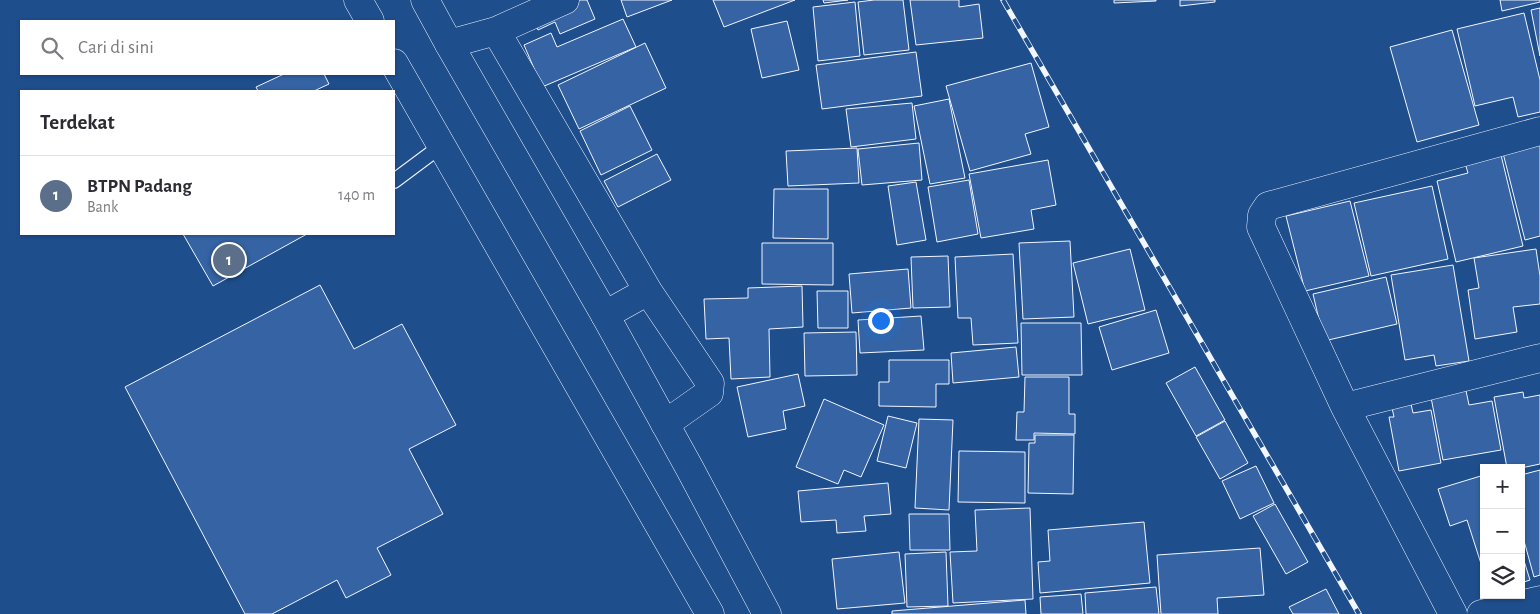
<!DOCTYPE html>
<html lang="id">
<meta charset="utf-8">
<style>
:root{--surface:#fff;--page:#f2f2f3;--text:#2b2b33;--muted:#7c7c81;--line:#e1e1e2;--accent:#8a6a3f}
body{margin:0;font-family:"Alegreya Sans",sans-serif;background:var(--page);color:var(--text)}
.controls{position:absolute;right:15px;bottom:15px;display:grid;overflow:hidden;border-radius:0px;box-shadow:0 1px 4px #0004}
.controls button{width:45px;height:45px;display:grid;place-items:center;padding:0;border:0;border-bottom:1px solid var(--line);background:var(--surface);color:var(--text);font:25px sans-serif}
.you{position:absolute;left:880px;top:320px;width:18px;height:18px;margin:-12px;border:4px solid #fff;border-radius:50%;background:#1a73e8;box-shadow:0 0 0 8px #1a73e833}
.badge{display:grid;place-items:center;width:32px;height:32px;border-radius:50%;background:var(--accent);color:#fff;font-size:16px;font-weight:700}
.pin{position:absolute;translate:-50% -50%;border:2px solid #fff;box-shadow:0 1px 5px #0006}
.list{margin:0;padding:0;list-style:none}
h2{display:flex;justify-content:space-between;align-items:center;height:65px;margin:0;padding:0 20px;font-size:21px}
h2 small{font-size:16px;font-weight:400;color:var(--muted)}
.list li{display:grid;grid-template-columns:32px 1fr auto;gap:15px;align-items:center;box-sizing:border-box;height:80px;padding:0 20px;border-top:1px solid var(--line)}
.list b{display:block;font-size:19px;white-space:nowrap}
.list p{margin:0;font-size:16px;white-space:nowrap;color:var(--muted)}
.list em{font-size:16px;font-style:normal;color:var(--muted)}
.icon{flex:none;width:28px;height:28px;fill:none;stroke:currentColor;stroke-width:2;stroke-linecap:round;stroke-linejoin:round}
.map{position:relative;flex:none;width:1540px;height:614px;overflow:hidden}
.search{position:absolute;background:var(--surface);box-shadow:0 1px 4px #0004;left:20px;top:20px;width:375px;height:55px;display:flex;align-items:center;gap:12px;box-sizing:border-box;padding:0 18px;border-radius:0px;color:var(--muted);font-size:19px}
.panel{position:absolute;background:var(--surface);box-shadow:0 1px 4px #0004;left:20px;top:90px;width:375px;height:145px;border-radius:0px}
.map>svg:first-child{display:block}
.building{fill:#3563a3;stroke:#f2f6ff}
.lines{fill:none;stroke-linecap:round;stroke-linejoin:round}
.service-casing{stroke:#f2f6ff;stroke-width:16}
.minor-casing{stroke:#f2f6ff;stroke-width:29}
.primary-casing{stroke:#f2f6ff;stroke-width:29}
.service{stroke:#1f4e8c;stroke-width:14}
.minor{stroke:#1f4e8c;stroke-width:28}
.primary{stroke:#1f4e8c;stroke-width:28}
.rail-casing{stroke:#f2f6ff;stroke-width:5.5}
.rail{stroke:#1f4e8c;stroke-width:4;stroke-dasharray:11;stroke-linecap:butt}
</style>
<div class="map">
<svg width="1540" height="614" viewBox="0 0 1540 614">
<rect width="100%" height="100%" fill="#1f4e8c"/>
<!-- building -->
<path class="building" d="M578,0H587L595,19L560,34L555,22L538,30L533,19Z
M621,0H672L627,17Z
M713,0H795L724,27Z
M823,0H848L824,3Z
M874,0H903L909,50L864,55L858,2Z
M910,0H959V7L979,4L983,38L916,45Z
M1114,0H1156V1L1114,3Z
M1180,0H1215V2L1180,6Z
M1500,0H1540V2L1502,11Z
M855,2L860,56L818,61L813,7Z
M1540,8V56L1531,10Z
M1524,13L1540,80V112L1518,117L1513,97L1475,106L1457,29Z
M623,19L636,47L542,87L524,45L551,33L557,47Z
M787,21L799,70L762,78L751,29Z
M1452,30L1479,125L1417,142L1390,47Z
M645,43L666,88L579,129L558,85Z
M916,52L922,96L822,109L816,65Z
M1031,63L1049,127L1025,134L1031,154L970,171L946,86Z
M284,74H324L329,84L314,91H258L256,87Z
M949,99L965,178L930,184L914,106Z
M912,103L916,139L851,147L846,109Z
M630,106L652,150L601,175L580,131Z
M919,143L922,180L862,185L858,149Z
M1540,144V236L1525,240L1503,153Z
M857,148L859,183L788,186L786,151Z
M657,154L671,180L618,207L604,181Z
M1501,155L1523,246L1456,262L1437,181L1468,173L1465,163Z
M1048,160L1056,205L1031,210L1034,229L981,238L969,174Z
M969,180L978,234L937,242L928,187Z
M916,182L926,240L897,245L888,186Z
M1432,186L1448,259L1371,276L1354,203Z
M774,189H828V239L773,238Z
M1350,201L1369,276L1305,291L1286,216Z
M183,234H307L213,286Z
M1070,241L1074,317L1023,319L1019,243Z
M762,243H833V285L762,284Z
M1130,249L1145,310L1088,324L1073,263Z
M1536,249L1540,276V304L1513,307L1517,332L1475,339L1468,290L1479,288L1474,258Z
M1013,254L1018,343L973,345L971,318H958L955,257Z
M948,256L950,307L913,308L911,257Z
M1453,265L1469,361L1436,366L1434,355L1405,360L1391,275Z
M908,269L911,308L852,313L849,274Z
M1386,277L1397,324L1324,341L1313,294Z
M320,285L354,349L402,324L456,425L409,449L443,514L377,548L391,575L346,598L337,580L272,614H245L125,387Z
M802,286L803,327L769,329L770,377L731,379L729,338L706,339L704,299L748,298V288Z
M817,291H848V328H818Z
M1156,310L1169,353L1112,370L1099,327Z
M921,316L924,350L860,353L858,320Z
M1021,323H1081L1082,375H1022Z
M856,332L857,375L805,376L804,333Z
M1016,347L1019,377L953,383L951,353Z
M889,360H949V384H936V407L879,406V382H889Z
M1195,367L1225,420L1196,436L1166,383Z
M798,374L805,406L783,411L786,429L748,437L737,387Z
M1025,377H1069V414H1075V434L1034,433V440H1016L1017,412H1024Z
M1465,386L1469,405L1492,401L1501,450L1443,460L1430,392Z
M1523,392L1524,398L1540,395V464L1521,468H1507L1494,397Z
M824,399L884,425L861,477L844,470L838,484L796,467Z
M1411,404L1413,413L1431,410L1441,463L1399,471L1389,417H1394L1392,408Z
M888,416L917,423L906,468L877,461Z
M919,419L953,420L949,510L915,508Z
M1225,421L1248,463L1220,479L1196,437Z
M1035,435H1074L1073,494L1028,493L1029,443H1035Z
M959,451L1025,452V503L958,502Z
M1256,466L1274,503L1240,519L1222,481Z
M1540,470V575L1534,577L1521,530V475Z
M1484,475V573L1467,520L1450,526L1438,489Z
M888,483L891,514L864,516L866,531L837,533L836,520L801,522L798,491Z
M1275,504L1308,562L1286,574L1253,516Z
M1030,508L1033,599L953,603L950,552L977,551L975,510Z
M909,514H949L950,550H910Z
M1144,522L1150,583L1040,593L1038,562L1050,561L1048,530Z
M1260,548L1264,595L1217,598L1218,614H1161L1157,555Z
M1521,551L1530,580L1521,583Z
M899,552L905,603L837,609L832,559Z
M946,552L948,606L907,607L905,554Z
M1156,587L1159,614H1086L1085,593Z
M1326,589L1339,614H1293L1289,607Z
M1081,594L1083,614H1041L1040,597Z
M1025,600L1026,614H892V611Z"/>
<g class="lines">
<!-- service casing -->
<g class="service-casing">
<path id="service" d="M394,181L441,146"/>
</g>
<!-- minor casing -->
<g class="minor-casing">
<path id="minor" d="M496,31L648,291
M449,44L496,31L565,0
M605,315L648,291L710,383L709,393L665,424
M1345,407L1540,358
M1453,614L1345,407L1261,227L1262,215L1268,206L1540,131
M1481,614L1540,600"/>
</g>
<!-- primary casing -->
<g class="primary-casing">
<path id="primary" d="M358,0L370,21
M425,0L449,44L605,315L690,469L767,614
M394,63L710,614"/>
</g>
<!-- service -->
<use href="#service" class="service"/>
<!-- minor -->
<use href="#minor" class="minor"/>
<!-- primary -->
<use href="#primary" class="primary"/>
<!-- rail casing -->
<g class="rail-casing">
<path id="rail" d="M1003,0L1359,614"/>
</g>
<!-- rail -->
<use href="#rail" class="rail"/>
</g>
</svg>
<div class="controls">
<button>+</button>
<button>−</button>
<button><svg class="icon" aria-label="layers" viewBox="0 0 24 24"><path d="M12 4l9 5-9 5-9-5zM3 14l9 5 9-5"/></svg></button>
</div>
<div class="you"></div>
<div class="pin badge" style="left:229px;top:260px;background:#5c6f8a">1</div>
<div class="search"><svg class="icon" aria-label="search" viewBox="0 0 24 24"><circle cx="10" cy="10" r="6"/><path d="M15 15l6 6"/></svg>Cari di sini</div>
<section class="panel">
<h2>Terdekat<small></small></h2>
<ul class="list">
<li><span class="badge" style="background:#5c6f8a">1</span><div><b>BTPN Padang</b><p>Bank</p></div><em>140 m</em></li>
</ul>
</section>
</div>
